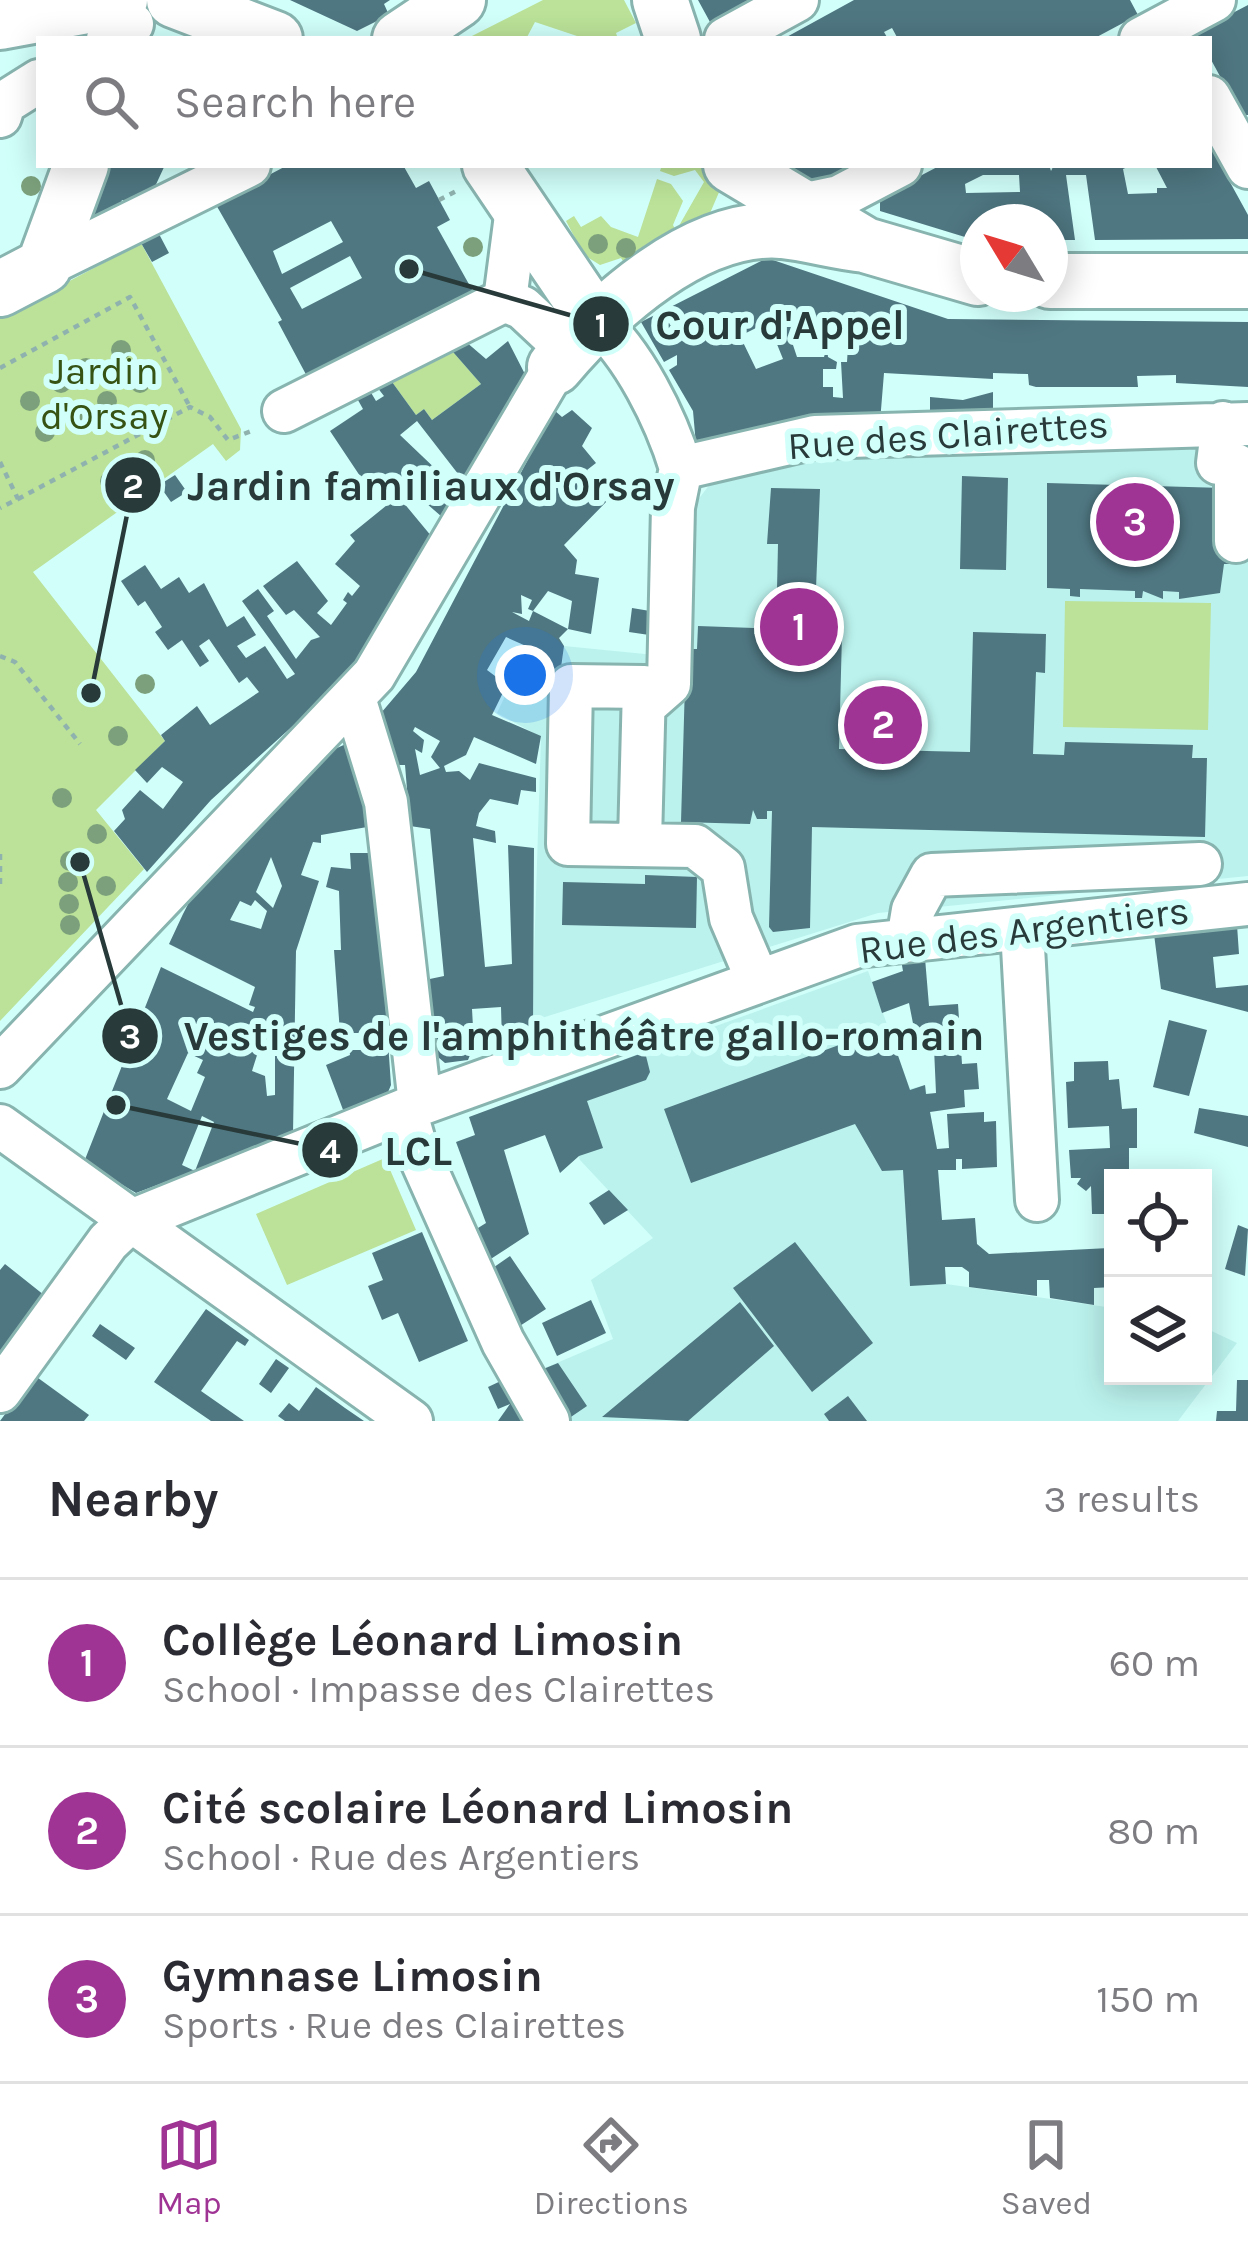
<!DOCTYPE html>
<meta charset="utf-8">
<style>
:root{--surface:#fff;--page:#f2f2f3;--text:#2b2b33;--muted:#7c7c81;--line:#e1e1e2;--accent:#a03495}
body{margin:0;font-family:Karla,sans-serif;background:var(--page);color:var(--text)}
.controls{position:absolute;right:36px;bottom:36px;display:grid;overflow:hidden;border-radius:0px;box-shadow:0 6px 30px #0003}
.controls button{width:108px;height:108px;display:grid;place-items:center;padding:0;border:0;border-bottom:3px solid var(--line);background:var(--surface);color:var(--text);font:60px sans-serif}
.compass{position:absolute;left:960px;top:204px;width:108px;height:108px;border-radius:50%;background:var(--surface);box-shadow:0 6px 30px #0003;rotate:308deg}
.you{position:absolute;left:525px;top:675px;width:42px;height:42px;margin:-30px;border:9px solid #fff;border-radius:50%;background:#1a73e8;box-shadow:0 0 0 18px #1a73e833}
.badge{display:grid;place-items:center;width:78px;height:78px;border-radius:50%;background:var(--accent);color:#fff;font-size:39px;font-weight:700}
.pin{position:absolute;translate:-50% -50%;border:6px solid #fff;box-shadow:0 3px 12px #0006}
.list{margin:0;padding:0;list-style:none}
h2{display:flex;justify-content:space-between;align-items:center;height:156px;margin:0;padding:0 48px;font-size:51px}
h2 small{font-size:39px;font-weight:400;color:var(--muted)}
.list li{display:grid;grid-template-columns:78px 1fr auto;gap:36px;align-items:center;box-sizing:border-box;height:168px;padding:0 48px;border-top:3px solid var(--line)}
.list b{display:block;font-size:45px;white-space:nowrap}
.list p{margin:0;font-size:39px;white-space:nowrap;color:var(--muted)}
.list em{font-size:39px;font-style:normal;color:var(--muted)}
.icon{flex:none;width:66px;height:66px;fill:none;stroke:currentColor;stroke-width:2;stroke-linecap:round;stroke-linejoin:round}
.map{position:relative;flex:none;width:1248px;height:1421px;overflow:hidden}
.search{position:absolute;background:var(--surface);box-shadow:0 6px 30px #0003;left:36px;right:36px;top:36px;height:132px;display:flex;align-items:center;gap:30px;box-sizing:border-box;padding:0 42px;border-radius:0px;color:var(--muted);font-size:45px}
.sheet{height:660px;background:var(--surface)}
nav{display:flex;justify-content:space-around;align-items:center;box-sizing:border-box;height:168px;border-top:3px solid var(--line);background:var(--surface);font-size:33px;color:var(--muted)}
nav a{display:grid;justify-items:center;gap:6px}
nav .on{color:var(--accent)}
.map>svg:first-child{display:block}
.built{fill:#bbf2ed}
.green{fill:#bbe298}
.building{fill:#4f7782;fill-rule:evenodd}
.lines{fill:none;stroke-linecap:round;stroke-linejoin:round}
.minor-casing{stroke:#88b4af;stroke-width:48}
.major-casing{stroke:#88b4af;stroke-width:60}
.path{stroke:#8fb2af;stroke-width:4.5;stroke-dasharray:6 6;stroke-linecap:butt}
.minor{stroke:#fff;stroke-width:42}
.major{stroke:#fff;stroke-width:54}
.tree{fill:#7ca07c}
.labels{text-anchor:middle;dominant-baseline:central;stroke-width:12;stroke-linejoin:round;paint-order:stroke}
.park-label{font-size:39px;fill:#365314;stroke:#d1fffa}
.street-label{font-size:39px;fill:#283a39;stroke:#d1fffa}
.leader{fill:none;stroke:#283a39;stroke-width:4.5}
.callout-dot{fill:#283a39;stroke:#d1fffa;stroke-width:4.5}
.mark-label{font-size:36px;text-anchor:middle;font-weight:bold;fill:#fff}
.callout-label{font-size:42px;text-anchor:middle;font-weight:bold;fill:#283a39;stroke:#d1fffa;stroke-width:12;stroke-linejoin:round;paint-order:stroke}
</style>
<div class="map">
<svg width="1248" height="1421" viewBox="0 0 1248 1421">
<rect width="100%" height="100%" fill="#d1fffa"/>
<!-- built -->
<path class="built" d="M1248,441V876L878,913L532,1021L541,737L497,713L517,671L561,674L564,646L655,655L684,518L720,471L773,457Z
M868,971L910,1089L925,1085L937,1149L946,1284L1113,1308V1376H1203V1327L1237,1343L1178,1421H557L531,1374L613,1339L591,1280L653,1238L580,1160L553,1085Z"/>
<!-- green -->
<path class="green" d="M543,0H624L636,23L616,33L618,39H586L535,22L526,39H466Z
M662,165H713L720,190L704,227L628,269L621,258L600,265L584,255L566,221L574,216L581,227L601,216L611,227L638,237L657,179L671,184L683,201L673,225L676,231L704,182L695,170L674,176L660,171Z
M141,243L241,429L240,450L226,461L213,444L33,572L165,741L96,810L144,869L0,1021V318Z
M446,344L481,384L432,420L424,409L416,415L387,375Z
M1065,601L1211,603L1208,730L1063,727Z
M385,1158L416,1230L287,1285L256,1214Z"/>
<!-- building -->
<path class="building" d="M290,0H390L384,4L389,15L357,31Z
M698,0H750L710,22Z
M854,0H1130L1138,15L1093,39H898L892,28L884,32L888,39H783Z
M1248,5V115H1241L1209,56V39H1199L1196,32Z
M1209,144L1248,215V239L1095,240L1086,175H1066L1075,240H1050V222H978V241L880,211V197L941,165H1049L1051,171L1054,165H1132L1123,169L1128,194L1157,193V188H1167L1155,165H1209ZM983,175H1019L1020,192L966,193L965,184Z
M106,165H165L146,206L122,200L114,220L91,214Z
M288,165H403L416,188L429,181L450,220L437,227L475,295L310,382L278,322L282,320L215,203ZM331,221L343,242L282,274L273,251ZM350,256L362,278L302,309L290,288Z
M786,165H850L814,184L792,176Z
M159,234L169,253L152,262L141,243Z
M767,258L948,319L1248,322V387L1176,383V375L1137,376L1138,387H1036L1029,385L1028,374L993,373V379L884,373L880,422L696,445L693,411L669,370L677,365V355L664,362L641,322ZM768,322L783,359L756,369L740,336ZM790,336L857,341L848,346L847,362H841L843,398L833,397V387H823V369H836L837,362L828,357L827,347L824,357H797Z
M465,341L486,359L508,341L529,382L462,479L417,421L400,435L464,496L449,523L404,484L393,490L387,483L372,494L330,431L363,409L354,393L367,386L376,401L384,396L373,382L387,375L416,415L424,409L432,420L481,384L446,344Z
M993,392V416L930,421V397L963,400Z
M554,410L562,417L572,410L592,428L582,446L596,463L587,470L609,499L564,545L577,560L575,574L599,578L591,634L568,629L559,638L564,646L560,675L515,668L492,715L541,736L536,764L474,737L466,755L444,766L446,772L459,771L470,780L479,763L536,778V792L521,790L518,805L490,799L479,813L476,826L495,831L496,843L473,838L485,967L512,964L508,845L534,848L533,1027L502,1042L501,1007L472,1009L474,1045L468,1060L445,1063L432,1052L425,980L444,976L430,829L410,826L405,765H379L381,713L416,672ZM548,591L572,601L568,629L533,611L529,621L512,612L522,614L521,595L532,600L528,609L533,611ZM506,637L526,646L517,665L503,663L495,676L487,670ZM415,727L440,741L431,757L440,768L420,775L415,749L422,753L424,740L413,731Z
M175,475L187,492L171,502L159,485Z
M962,476L1008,478L1006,570L960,569Z
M1047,483L1224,488L1230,564H1224L1220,593L1179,599V592L1163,591V599L1143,591L1142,598H1135V591L1080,589V597L1070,596V589L1047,588Z
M771,488L820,489L815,613L817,634H842L839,749L970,752L973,632L1046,634L1045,673L1036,672L1033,754L1064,755L1065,742L1193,745L1192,758H1207L1205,837L812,827L810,928L773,932L769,927L772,811H767V819H757L753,810L750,824L681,822L686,649H697L698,626L754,628V634L776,635L778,544H767Z
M392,501L403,502L437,543L368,658L211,800L147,872L114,831L125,819L122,810L140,790L163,809L183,782L162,767L147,783L135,770L165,741L161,735L197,706L210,725L259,692L247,677L239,683L209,639L199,646L209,661L200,667L182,640L168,650L155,632L162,627L145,601L138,606L121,581L145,565L161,589L179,577L189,593L204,583L227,627L244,616L256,635L237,646L246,658L265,646L287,679L295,674L242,601L258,589L274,611L267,616L296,659L311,640L320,637L294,610L286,615L263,586L297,561L328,601L317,613L331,625L347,603L343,600L348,592L352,596L360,586L335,564L355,541L350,535Z
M632,608L656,612V636L629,632Z
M357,739L373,826L321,835V843L313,842L301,875L319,881L296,951L293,1134L136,1193L84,1162L161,967L253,1012L255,1007L249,1005L255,987L169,944L183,914L203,875L328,752ZM271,857L282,886L273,908L256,892ZM255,900L267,911L261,929L230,920L240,901L251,906ZM258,1052H275V1095L267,1096L265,1076L252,1071ZM188,1053L203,1060L197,1073L205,1077L191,1111L167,1099ZM202,1116L214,1122L195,1171L182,1165Z
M350,853H375L391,1085L386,1097L345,1115L326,1065L350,1055L349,1050H361L359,1033H340L334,950H341L339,891L326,887L331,867L351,869Z
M645,875L697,877L696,928L562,925L563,882L645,884Z
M1237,925L1239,954L1213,957L1216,988L1248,985V1012L1161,989L1154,934Z
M925,958L929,1006L958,1004L962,1064L977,1063L979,1089L964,1090L965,1107L930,1112L937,1149L949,1148L947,1114L984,1112V1122L996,1121L997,1167L962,1169V1159H956V1170H938L942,1220L975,1218L977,1244L989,1254L1109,1248L1104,1214H1092L1091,1186L1086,1191L1077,1184L1081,1178H1071L1069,1150L1110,1148L1109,1126L1068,1128L1066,1082L1074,1081V1062L1108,1061L1109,1080L1119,1079L1122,1109L1137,1108V1148H1129V1170L1113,1178V1287L1094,1288V1305L1050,1298L1049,1280H1037V1296L969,1287V1272L962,1267H945L946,1284L910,1286L903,1170L882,1171L855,1124L691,1183L664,1109L888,1027L910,1090L925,1085L926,1094L936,1093L934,1048L918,1049L909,1003L882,1013L872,982L903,971L901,960Z
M1169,1020L1207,1030L1189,1096L1153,1087Z
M645,1052L650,1072L646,1080L587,1101L603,1148L579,1156L560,1173L545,1135L504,1150L529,1234L483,1264L470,1233L486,1223L456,1142L475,1135L469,1117Z
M1199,1108L1248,1116V1147L1194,1133Z
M609,1190L628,1210L604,1225L589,1203Z
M1238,1225L1248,1229L1245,1276L1225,1269Z
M422,1232L468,1341L419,1362L398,1313L382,1320L368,1286L383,1280L372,1253Z
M795,1242L873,1343L812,1392L733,1288Z
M510,1256L546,1309L512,1331L487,1272Z
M5,1264L49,1299L0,1366V1270Z
M591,1300L606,1333L557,1356L542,1323Z
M740,1302L774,1346L688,1421L602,1417Z
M206,1309L249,1340L245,1346L237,1341L201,1391L244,1421H211L154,1382Z
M100,1324L135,1348L126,1360L92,1336Z
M276,1359L289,1368L271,1393L259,1384Z
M558,1363L587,1406L565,1421L531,1374Z
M34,1375L89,1415L84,1421H0Z
M505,1379L526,1421H498L510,1404L498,1409L488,1387Z
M1237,1380H1248V1421H1216L1217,1411H1236Z
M316,1387L345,1408L364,1421H285L278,1416L289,1403L299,1411Z
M848,1396L867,1421H829L824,1414Z"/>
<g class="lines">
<!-- minor casing -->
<g class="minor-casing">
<path id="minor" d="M108,39L132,24
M726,39L797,0
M1141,39L1214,0
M1209,97L1248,167
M0,116L4,103L39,81
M796,206L839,197L900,165
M517,208L505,300L523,308L569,351
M44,266L249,165
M594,319C634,353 666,419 681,468L815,437L1248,424
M284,411L505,300
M1223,423L1218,463L1236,465V541
M354,698L386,802L420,1104
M644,706L669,684L673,507L681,468
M640,841L644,687L571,686L568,844L695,846L723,868L731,918L758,981
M1022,929L1037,1200
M908,940L913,910L932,875L1200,864
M0,1067L374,675L555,367
M405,1110L415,1145L503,1342L548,1421
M0,1126L411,1421
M0,1391L108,1242L129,1222L420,1104L857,946L1248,904"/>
</g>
<!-- major casing -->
<g class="major-casing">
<path id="major" d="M174,0L275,39
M660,0L673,39
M0,22L120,0
M400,39L458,0
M490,165L594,319
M731,165L865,245L978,278
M1050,281H1248
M0,289L44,266L81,165
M555,367C606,307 696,224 782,231C810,234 837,242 865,245"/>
</g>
<!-- path -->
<path class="path" d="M439,200L460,189
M0,368L130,297L190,407
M0,462L18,499L0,508
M18,499L190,407L210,417L228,440L254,430
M0,656L15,662L80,744
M0,854V884"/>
<!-- minor -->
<use href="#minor" class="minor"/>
<!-- major -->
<use href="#major" class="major"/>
</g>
<!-- trees -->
<g class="tree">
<circle cx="31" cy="186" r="10"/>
<circle cx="598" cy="244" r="10"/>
<circle cx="473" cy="247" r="10"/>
<circle cx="626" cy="248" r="10"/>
<circle cx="121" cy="350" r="10"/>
<circle cx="86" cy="368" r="10"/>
<circle cx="61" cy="383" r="10"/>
<circle cx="140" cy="383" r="10"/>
<circle cx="30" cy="401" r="10"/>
<circle cx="107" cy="401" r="10"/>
<circle cx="79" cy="416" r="10"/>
<circle cx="45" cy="432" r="10"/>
<circle cx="145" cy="460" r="10"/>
<circle cx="110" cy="481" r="10"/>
<circle cx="145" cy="684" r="10"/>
<circle cx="118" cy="736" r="10"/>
<circle cx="62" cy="798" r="10"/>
<circle cx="97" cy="834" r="10"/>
<circle cx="70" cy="861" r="10"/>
<circle cx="68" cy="882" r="10"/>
<circle cx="106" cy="886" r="10"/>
<circle cx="69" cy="904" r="10"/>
<circle cx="70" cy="925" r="10"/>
</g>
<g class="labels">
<!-- park labels -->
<g class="park-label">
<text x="104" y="371">Jardin<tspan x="104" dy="45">d'Orsay</tspan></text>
</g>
<!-- street labels -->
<g class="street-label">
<text transform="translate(948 435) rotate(-4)">Rue des Clairettes</text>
<text transform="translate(1024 930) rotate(-7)">Rue des Argentiers</text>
</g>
</g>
<!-- callouts -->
<path class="leader" d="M409 269L601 324M91 693L133 485M80 862L130 1036M116 1105L330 1150"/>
<g class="callout-dot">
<circle cx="409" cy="269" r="12"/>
<circle cx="91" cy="693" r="12"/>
<circle cx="80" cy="862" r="12"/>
<circle cx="116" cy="1105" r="12"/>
<circle cx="601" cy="324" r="30"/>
<circle cx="133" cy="485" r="30"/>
<circle cx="130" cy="1036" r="30"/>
<circle cx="330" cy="1150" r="30"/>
</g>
<g class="mark-label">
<text x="601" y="337">1</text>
<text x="133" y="498">2</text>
<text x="130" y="1048">3</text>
<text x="330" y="1163">4</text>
</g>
<g class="callout-label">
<text x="780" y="339">Cour d'Appel</text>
<text x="431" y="500">Jardin familiaux d'Orsay</text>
<text x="584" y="1050">Vestiges de l'amphithéâtre gallo-romain</text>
<text x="418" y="1165">LCL</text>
</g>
</svg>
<div class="controls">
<button><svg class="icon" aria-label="locate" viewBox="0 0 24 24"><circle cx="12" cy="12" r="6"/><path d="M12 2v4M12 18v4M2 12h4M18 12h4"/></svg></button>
<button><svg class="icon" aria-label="layers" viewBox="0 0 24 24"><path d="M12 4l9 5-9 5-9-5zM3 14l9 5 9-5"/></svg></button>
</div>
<svg class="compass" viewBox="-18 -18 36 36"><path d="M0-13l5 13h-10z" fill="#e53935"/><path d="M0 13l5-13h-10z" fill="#7c7c81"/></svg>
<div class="you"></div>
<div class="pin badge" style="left:799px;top:627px">1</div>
<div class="pin badge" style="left:883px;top:725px">2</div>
<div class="pin badge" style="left:1135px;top:522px">3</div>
<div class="search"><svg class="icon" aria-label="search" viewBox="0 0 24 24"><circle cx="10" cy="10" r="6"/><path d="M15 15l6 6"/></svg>Search here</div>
</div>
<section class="sheet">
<h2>Nearby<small>3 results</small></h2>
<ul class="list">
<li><span class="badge">1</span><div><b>Collège Léonard Limosin</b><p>School · Impasse des Clairettes</p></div><em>60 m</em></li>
<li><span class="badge">2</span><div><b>Cité scolaire Léonard Limosin</b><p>School · Rue des Argentiers</p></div><em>80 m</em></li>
<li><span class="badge">3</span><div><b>Gymnase Limosin</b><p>Sports · Rue des Clairettes</p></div><em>150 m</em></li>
</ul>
</section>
<nav>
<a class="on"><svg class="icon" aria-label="map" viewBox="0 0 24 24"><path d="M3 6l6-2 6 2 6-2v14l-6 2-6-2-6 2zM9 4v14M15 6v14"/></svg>Map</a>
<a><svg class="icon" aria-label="directions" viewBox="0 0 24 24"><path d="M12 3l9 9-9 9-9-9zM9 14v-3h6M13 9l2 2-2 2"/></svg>Directions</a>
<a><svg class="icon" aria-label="saved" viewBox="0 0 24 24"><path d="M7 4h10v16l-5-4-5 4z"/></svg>Saved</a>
</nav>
